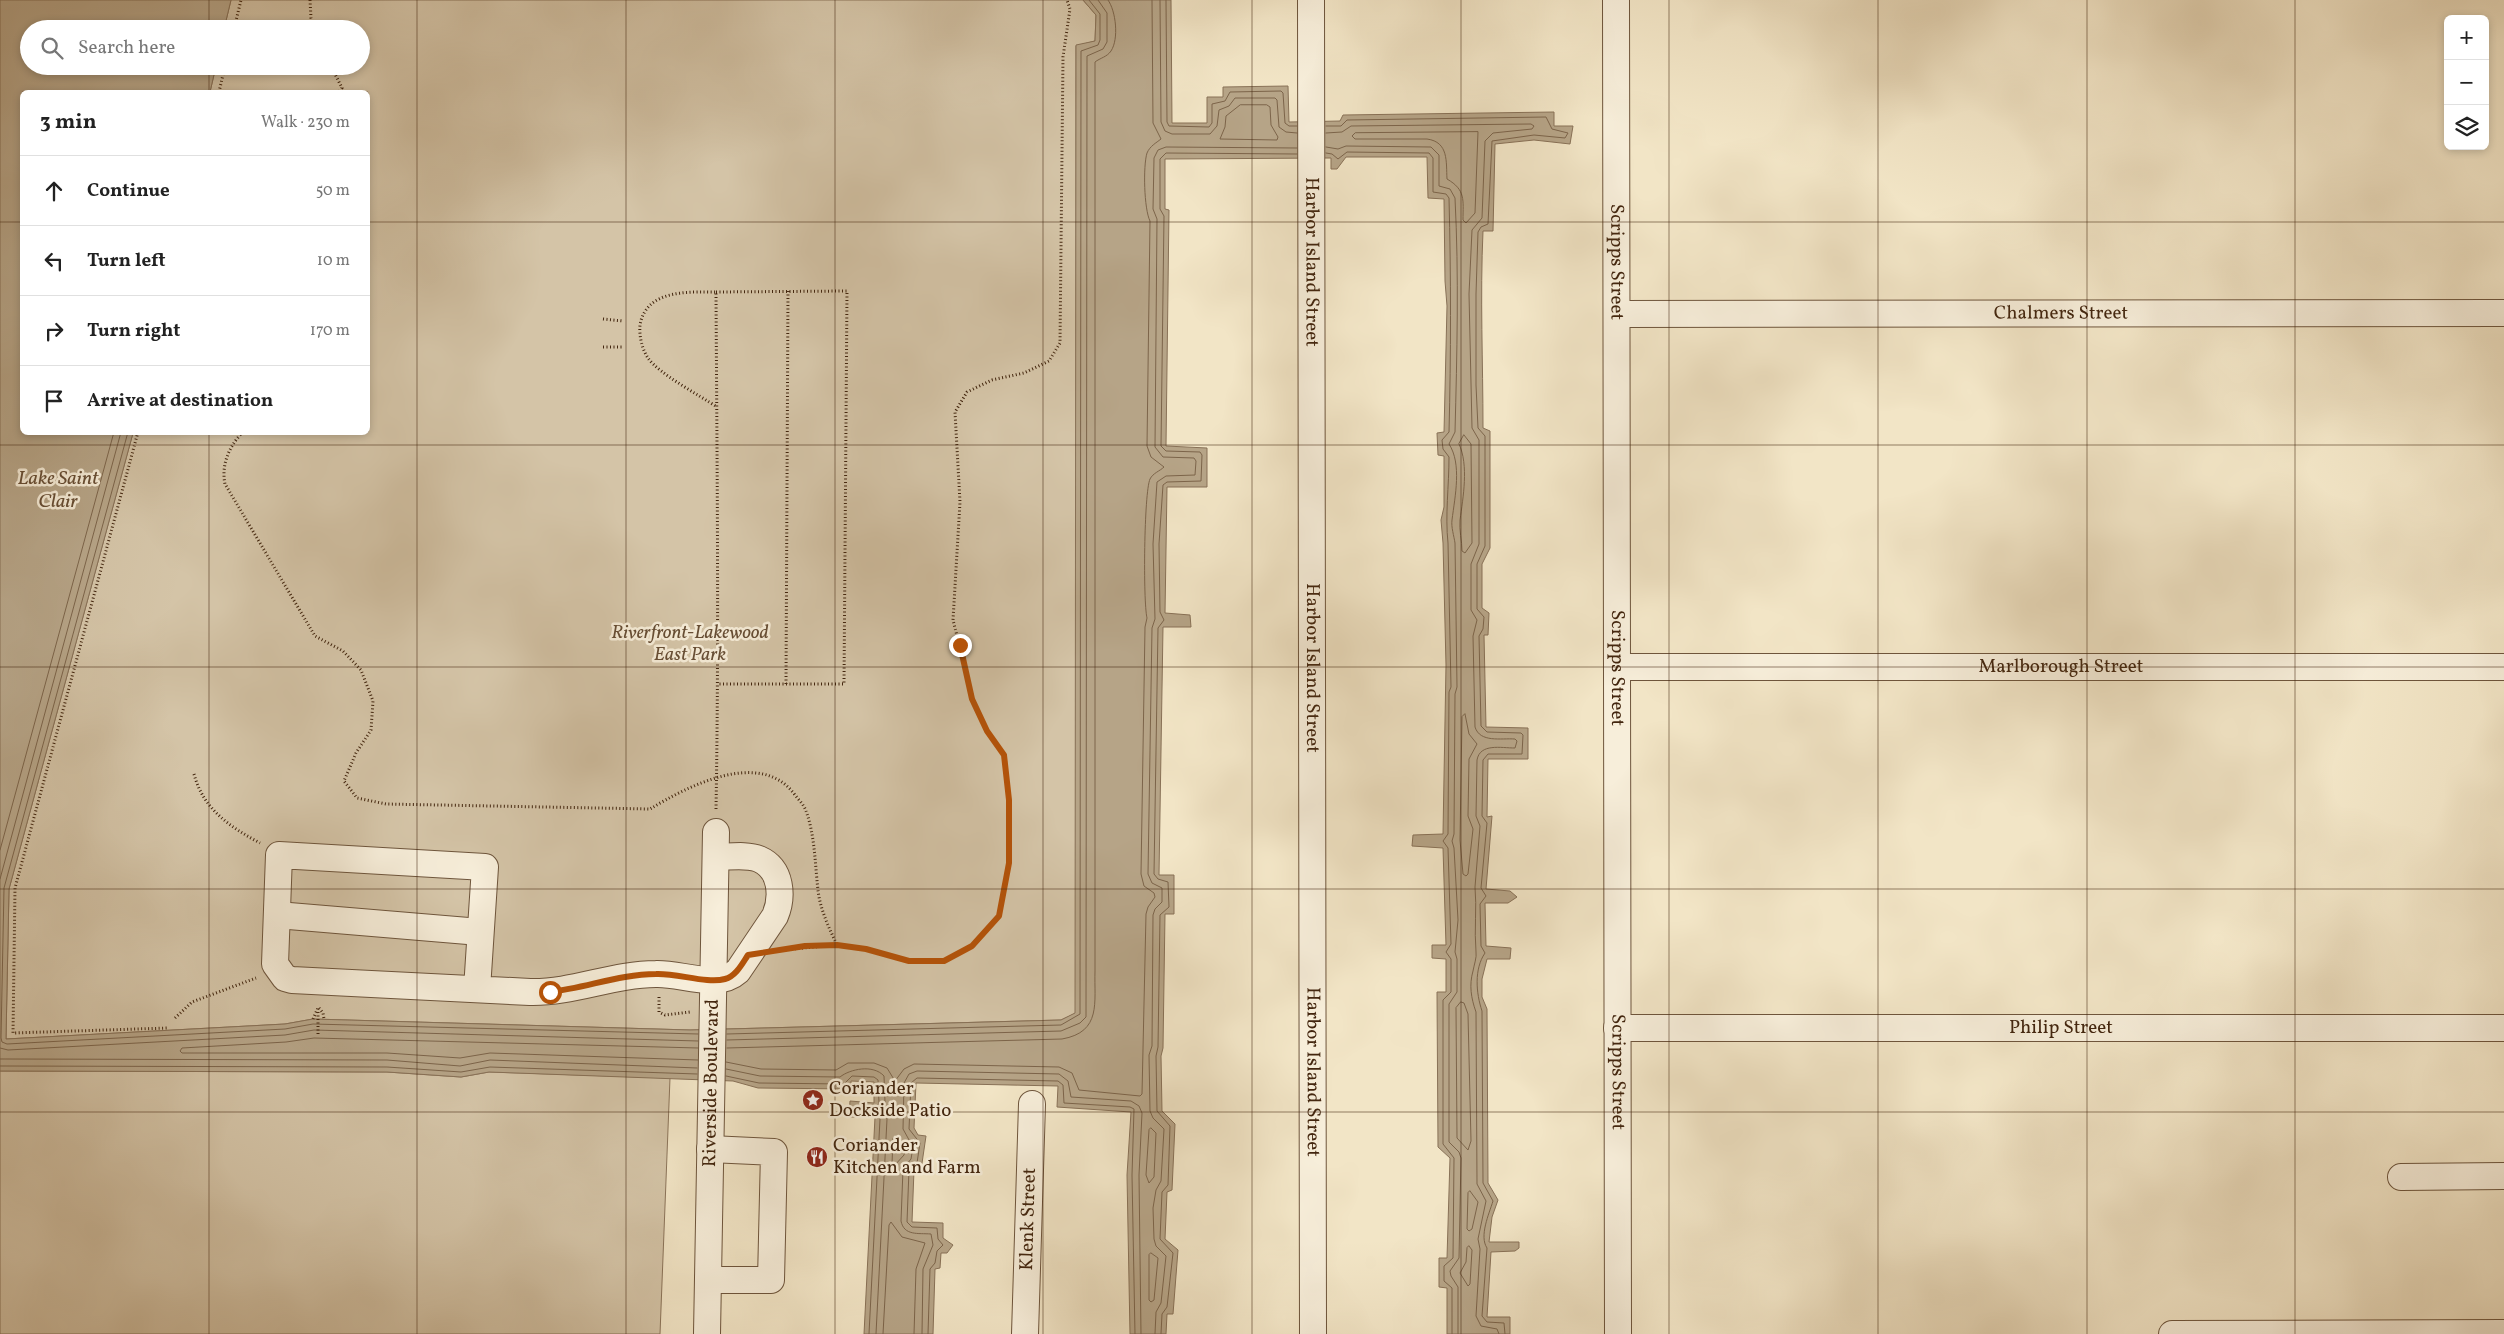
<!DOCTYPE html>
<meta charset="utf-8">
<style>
:root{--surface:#fff;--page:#f2f2f2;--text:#222;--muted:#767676;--line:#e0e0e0}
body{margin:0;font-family:Vollkorn,serif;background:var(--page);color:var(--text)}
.controls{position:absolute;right:15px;top:15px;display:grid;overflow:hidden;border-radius:8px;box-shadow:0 2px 8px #0003}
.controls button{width:45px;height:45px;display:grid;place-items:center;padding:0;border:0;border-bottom:1px solid var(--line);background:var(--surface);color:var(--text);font:25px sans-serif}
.stop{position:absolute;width:15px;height:15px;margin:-11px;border:4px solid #b45309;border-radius:50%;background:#fff}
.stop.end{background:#b45309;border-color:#fff;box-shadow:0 1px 5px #0008}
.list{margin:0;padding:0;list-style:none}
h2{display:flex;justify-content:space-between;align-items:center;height:65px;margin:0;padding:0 20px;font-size:21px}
h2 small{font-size:16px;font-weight:400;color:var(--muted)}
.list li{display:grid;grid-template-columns:32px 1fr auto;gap:15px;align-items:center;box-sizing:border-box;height:70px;padding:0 20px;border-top:1px solid var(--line)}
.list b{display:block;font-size:19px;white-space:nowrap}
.list em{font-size:16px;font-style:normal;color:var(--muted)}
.icon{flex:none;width:28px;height:28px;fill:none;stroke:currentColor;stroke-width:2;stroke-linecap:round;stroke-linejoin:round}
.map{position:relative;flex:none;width:2504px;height:1334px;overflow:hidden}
.search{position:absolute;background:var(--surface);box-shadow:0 2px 8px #0003;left:20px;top:20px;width:350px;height:55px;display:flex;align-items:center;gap:12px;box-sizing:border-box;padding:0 18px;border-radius:28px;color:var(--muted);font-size:19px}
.panel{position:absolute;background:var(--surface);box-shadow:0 2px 8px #0003;left:20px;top:90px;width:350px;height:345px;border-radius:8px}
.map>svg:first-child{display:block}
.green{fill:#d4c4a7;stroke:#8b745a}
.water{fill:#b6a487;stroke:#887157}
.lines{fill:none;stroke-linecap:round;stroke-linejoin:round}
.shore{stroke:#7c644a;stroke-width:1}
.minor-casing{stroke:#6e553c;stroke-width:28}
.path{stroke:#42250e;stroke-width:3;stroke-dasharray:1 2.5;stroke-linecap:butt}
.minor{stroke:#f7eeda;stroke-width:26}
.route{stroke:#b45309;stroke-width:6}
.grid{fill:none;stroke:#42250e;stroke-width:1;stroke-opacity:0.55}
.labels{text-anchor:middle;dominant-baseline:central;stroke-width:5;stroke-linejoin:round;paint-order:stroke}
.street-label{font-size:19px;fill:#42250e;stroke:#f7eeda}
.park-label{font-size:19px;font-style:italic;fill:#664d34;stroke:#f7eeda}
.poi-label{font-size:19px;fill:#42250e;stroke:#f7eeda;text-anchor:start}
.water-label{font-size:20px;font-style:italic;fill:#654b32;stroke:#f7eeda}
</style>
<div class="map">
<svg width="2504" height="1334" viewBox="0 0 2504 1334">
<rect width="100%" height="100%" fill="#f2e5c6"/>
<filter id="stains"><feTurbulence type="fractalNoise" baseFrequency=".004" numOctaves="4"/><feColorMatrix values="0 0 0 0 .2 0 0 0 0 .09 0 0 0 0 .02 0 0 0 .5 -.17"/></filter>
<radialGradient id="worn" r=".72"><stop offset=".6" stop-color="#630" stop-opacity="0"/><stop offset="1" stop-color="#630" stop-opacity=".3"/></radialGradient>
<!-- green -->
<path class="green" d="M231,0H1083L1096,15L1095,41L1076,46V1013L1061,1020L690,1030L313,1019L285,1024L6,1039L9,889L133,433L368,432V92H210L216,66H361V29H224Z
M0,1071L387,1072L461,1077L489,1072L670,1078L660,1334H0Z"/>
<!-- water -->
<path class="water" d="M0,0H231L224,29H29V66H216L210,92H22V432L133,433L9,889L6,1039L285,1024L313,1019L690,1030L1061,1020L1075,1013L1076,45L1095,41L1096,15L1083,0H1171L1172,123H1207V97H1223V87L1288,86L1289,122L1340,121L1343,115L1554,112V126H1573L1570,144L1534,140L1495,144L1493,231H1483C1480,297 1483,362 1483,428L1490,431V548L1482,564V608L1489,613L1488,635H1484L1486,727L1528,728V759H1488L1487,817L1492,816L1486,889L1510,891L1517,897L1508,903H1485L1486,946L1511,948L1510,959H1487L1482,979V997L1487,1009L1488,1183L1498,1200L1492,1217L1489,1242H1519V1248L1515,1251L1491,1252L1487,1317H1510V1334H1447V1288L1439,1287V1258H1447L1450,1158L1438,1147L1437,992H1446V959L1432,958V945H1446L1443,848L1412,846L1413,835L1443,834L1446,665L1443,543L1441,520L1444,507V456L1438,455L1437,433L1444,432L1447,306L1445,281L1444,199L1428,198L1427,157H1346L1337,169H1331V158L1165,159V209L1169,210L1166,446L1207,448V487H1167L1165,613L1190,615L1191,627H1163L1159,875H1174V914H1165L1163,1048L1161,1056L1162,1111L1175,1124L1172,1190L1167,1192L1165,1239L1178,1250L1173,1314H1167L1166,1334H1130L1127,1175L1131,1112L1057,1107L1058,1086L916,1083L914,1128L918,1135L926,1136L921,1170H914L912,1222L943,1223V1238L953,1245L947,1253H941L940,1268L935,1269L933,1334H864L875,1117H849L850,1101L874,1103V1082L851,1081V1089L758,1088L733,1081L489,1072L461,1077L387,1072L0,1071Z"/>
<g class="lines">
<!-- shore -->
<path class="shore" d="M1160,0L1161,122L1165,131L1172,134H1210L1217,126L1219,110L1229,106L1235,98H1275L1277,100L1279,127L1286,132L1297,133
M1166,0L1167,122L1169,126L1209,127L1212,123V104L1225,101L1230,92L1281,91L1283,93L1285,123L1289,126H1297
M1267,105L1270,107L1271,125L1278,137L1277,140L1220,139L1225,127L1226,116L1240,105Z
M1326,126H1341L1347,120L1546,117L1552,129L1568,133L1565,138L1534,135L1492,141L1488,224L1481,227L1478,232L1476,294V385L1478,428L1485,436V546L1477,564V609L1484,617L1483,629L1479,636L1481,726L1487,732L1521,733L1523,735L1522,754H1488L1483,760L1482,816L1487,823L1481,888L1486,896L1480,904L1481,946L1485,953C1474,969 1476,993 1482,1011L1483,1183L1493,1201C1489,1214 1479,1236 1487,1248L1482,1316L1487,1322L1504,1323L1505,1334
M1478,132L1475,213L1466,223L1463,220C1463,200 1466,190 1447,179C1446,162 1449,142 1427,139H1355L1352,136L1355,133Z
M1326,133L1342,132L1351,126L1531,124L1534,126L1532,129L1493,133L1485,141L1482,218L1472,230L1469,294L1472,428L1479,440V544L1471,564V610L1477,620L1473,636L1475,727C1480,743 1501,738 1515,739L1517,741L1515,748C1501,748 1480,743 1477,760L1476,816L1480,826L1475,887C1477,907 1474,930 1476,952C1477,957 1474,965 1473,971C1469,985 1471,998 1476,1012L1477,1184L1486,1201L1478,1239L1480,1249L1476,1316L1481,1326L1497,1329L1499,1334
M1326,147L1338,149L1346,146L1431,147L1439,155V186L1450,189L1455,198C1459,276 1457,354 1455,432L1449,444C1462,464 1455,496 1452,520C1451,527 1454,536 1455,543L1457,687L1455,694L1454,834L1452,841L1454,848L1458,920L1455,952L1457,959V992L1449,1004V1142L1459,1152L1461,1158L1459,1258L1450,1271L1451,1276L1458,1287V1334
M1326,153L1332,154L1338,159L1347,152L1429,153L1433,158V192L1446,194L1449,198C1451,277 1451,354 1449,432L1442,440L1443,449L1449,457C1449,486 1445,515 1448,543L1451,687L1449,692L1448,834L1443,841L1448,848L1451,944L1446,952L1451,959V992L1443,1000V1144L1454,1158L1453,1258L1444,1266V1281L1452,1288V1334
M128,432L4,888L1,1038L2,1042L7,1044L285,1029L313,1024L698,1034
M1464,435L1471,444L1472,543L1465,553L1462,551C1462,541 1459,530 1460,520C1463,498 1469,465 1459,444Z
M1465,714L1469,734L1477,744L1469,759L1468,816L1473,829L1468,874L1466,876L1463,874L1460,840L1462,717Z
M0,850L114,432
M0,879L121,432
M1461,1002L1464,1003L1468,1014L1471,1141L1468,1150L1457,1138L1456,1008Z
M727,1034L1061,1025L1080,1014L1081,51L1098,45L1100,40V14L1089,0
M727,1040L1061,1031L1080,1023L1086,1017L1087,56L1103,49L1107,42V13L1098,0
M0,1048L8,1050L285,1035L314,1030L698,1041
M727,1048L1062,1039C1102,1032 1094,1002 1095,971V62C1100,58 1107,57 1111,51C1119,39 1116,11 1108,0
M0,1059L387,1060L460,1066L490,1060L697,1068
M698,1060L490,1053L460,1058L387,1053H182L180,1051L182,1048L286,1042L314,1038L698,1048
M726,1062L761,1069L836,1070L848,1063H874L887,1068L895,1081L904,1069L914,1064L1059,1067L1072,1073L1079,1090L1140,1096L1142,1094L1146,914L1148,907L1155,897L1154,893L1144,886L1141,874L1145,627L1147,618C1143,601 1144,493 1150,479C1153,473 1160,471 1164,467L1151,457L1147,446L1150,221C1144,209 1143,166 1147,153C1150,146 1156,143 1161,139L1153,123L1152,0
M0,1066L387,1067L461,1072L490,1067L697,1074
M726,1069L760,1076L840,1077C850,1069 873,1064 884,1076L885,1102L884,1110L887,1119L876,1334
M726,1076L759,1083L844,1084L852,1076L874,1077L878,1080L879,1103L875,1110L880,1119L869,1334
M1151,1128L1156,1133L1154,1177L1149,1183L1146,1175L1149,1130Z
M896,1136L905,1150L904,1155L894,1166L892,1164L893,1139Z
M1470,1191L1478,1202L1472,1229L1469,1231L1467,1229L1468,1193Z
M1469,1246L1472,1250L1470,1284L1468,1286L1460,1273L1466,1262L1467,1248Z
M1151,1253L1158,1258L1154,1300L1151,1302L1149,1300V1255Z
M883,1334L889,1225L891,1222L902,1237L925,1243L916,1269L914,1334
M922,1334L923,1269L933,1245L931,1234C918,1233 904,1236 901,1221L903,1169L911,1159L913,1147L903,1129L904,1083L909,1074L917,1071L1059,1074L1068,1081L1071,1097L1131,1101L1139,1106L1142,1113L1139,1175L1141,1334
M928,1334L930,1269L935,1263L937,1251L943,1245L938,1239L937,1228L912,1227L907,1222L909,1170L917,1163L920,1143L909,1129L911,1083L917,1078L1058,1081L1063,1085L1064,1103L1130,1107L1134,1109L1132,1175L1135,1334
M1155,1334L1156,1312L1161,1303L1166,1256L1156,1246L1154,1239L1153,1208L1156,1190L1161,1181L1164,1129L1153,1118L1150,1111L1149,1055L1152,1046L1153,915L1155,909L1162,902V888L1152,883L1148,874L1152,628L1155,619L1153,544L1157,482L1166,476L1195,475L1196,461L1194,458L1163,457L1155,447L1157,219L1153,209L1154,158L1158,150L1166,147L1297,148
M1161,1334L1162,1314L1167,1307L1173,1253L1160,1239L1162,1192L1168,1185L1170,1126L1157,1111L1156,1056L1158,1047L1160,915L1169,907L1168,882L1158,879L1154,874L1158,628L1164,620L1160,612L1159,544L1163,485L1167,482L1201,481L1202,455L1200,452L1166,451L1161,446L1164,216L1160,209V159L1166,153L1297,154"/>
<!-- minor casing -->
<g class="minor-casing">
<g id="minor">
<path id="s1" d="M1311,0L1313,1334"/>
<path id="s2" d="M1616,0L1618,1334"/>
<path id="s3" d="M1617,314L2504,313"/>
<path id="s4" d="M1617,667H2504"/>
<path d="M277,915L480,932"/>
<path d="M477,989L485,867L279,855L275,964L285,978L292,980L530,992C573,993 613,974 656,974C682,973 717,990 738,971L775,916C783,897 782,869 759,859C747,854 729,857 716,857"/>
<path id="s5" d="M1617,1028H2504"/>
<path d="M2401,1177L2504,1176"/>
<path d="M708,1280H771L774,1152L710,1149"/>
<path id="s6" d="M707,1334L716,832"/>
<path id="s7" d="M1025,1334L1032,1104"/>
<path d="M2172,1334L2504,1333"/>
</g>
</g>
<!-- path -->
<path class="path" d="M310,0L311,18L315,29
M234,29L241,0
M331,66L342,88L339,92
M219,92L225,66
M716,292L847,291L844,684H717
M603,319L623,321
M603,347H622
M138,432L15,888L13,1033L168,1028
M243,432C229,446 221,465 225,484L315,636L343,651L361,670L373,701L371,730L356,753L344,781L357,798L386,804L650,809C688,786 761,748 795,795C799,800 804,805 806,811C815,835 815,865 818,890C820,909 829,928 837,945
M786,684L788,291
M194,774C203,809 230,827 260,843
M716,809C719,637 717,464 716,292C689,292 646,289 640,325C639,336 642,349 648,358C659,374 699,395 717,407
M781,950L837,945L866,949L909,961H944L972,946L999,916L1009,863V800L1005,755L987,731L973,699L953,620L960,502L955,412L967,392L992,380L1024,373L1049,361L1060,343L1063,57L1070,9L1067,0
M659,997V1012L665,1015L690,1012
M319,1008L323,1013L324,1019
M175,1018L192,1002L256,978
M313,1019L318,1008
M318,1034V1007"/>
<!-- minor -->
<use href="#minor" class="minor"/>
</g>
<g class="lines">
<!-- route -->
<path class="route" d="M550,992C586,988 620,974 656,974C677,973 707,984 725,979C736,976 742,964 748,955L805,946L837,945L866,949L909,961H944L972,946L999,916L1009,863V800L1004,755L987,731L972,699L960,645"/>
</g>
<!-- grid -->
<path class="grid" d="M209,0V29M417,0V1334M626,0V1334M835,0V1334M1043,0V1334M1252,0V1334M1461,0V1334M1669,0V1334M1878,0V1334M2087,0V1334M2295,0V1334M209,66V92M0,222H22M368,222H2504M209,432V1334M0,445H2504M0,667H2504M0,889H2504M0,1112H2504"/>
<!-- icons -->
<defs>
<g id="sight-disc" transform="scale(1.125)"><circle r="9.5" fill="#8f2418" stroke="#f7eeda"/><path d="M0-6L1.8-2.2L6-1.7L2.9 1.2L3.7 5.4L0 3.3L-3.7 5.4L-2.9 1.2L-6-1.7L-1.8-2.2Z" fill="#fff"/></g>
<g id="restaurant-disc" transform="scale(1.125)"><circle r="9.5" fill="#8f2418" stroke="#f7eeda"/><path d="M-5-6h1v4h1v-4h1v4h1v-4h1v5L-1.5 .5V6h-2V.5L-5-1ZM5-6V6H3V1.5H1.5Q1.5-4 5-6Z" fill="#fff"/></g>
</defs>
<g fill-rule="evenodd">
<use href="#sight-disc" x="813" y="1100"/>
<use href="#restaurant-disc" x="817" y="1157"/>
</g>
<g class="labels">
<!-- street labels -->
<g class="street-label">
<text stroke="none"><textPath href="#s1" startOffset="262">Harbor Island Street</textPath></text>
<text stroke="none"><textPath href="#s2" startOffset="262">Scripps Street</textPath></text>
<text stroke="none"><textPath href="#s3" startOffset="444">Chalmers Street</textPath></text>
<text stroke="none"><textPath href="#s1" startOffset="668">Harbor Island Street</textPath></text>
<text stroke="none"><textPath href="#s2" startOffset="668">Scripps Street</textPath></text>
<text stroke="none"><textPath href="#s4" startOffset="444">Marlborough Street</textPath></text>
<text stroke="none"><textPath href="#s5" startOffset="444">Philip Street</textPath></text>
<text stroke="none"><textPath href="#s1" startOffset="1072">Harbor Island Street</textPath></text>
<text stroke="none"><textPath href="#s2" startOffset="1072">Scripps Street</textPath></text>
<text stroke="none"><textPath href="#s6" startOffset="251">Riverside Boulevard</textPath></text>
<text stroke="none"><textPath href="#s7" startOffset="115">Klenk Street</textPath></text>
</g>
<!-- park labels -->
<g class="park-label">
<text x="690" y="633">Riverfront-Lakewood<tspan x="690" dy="22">East Park</tspan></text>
</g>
<!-- poi labels -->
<g class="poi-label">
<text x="829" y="1089">Coriander<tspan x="829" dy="22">Dockside Patio</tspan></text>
<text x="833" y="1146">Coriander<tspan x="833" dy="22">Kitchen and Farm</tspan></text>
</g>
<!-- water labels -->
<g class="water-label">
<text x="58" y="479">Lake Saint<tspan x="58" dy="23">Clair</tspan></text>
</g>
</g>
<rect width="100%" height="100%" filter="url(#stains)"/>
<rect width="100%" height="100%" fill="url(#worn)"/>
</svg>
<div class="controls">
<button>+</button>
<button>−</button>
<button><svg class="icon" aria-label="layers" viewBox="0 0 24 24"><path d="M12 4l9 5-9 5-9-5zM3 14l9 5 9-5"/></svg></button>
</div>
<div class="stop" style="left:550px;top:992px"></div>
<div class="stop end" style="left:960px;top:645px"></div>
<div class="search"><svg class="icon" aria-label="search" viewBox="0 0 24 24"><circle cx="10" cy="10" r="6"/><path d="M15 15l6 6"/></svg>Search here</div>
<section class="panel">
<h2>3 min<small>Walk · 230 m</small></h2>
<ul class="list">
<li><svg class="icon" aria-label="ahead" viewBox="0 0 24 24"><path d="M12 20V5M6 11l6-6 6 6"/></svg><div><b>Continue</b></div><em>50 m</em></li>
<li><svg class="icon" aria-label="left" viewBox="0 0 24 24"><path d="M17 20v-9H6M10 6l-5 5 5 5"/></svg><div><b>Turn left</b></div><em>10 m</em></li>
<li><svg class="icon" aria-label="right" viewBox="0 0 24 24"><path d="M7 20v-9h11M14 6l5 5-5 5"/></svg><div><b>Turn right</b></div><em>170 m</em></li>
<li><svg class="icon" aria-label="arrive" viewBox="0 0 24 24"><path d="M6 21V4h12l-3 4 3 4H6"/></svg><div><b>Arrive at destination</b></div></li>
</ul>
</section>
</div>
